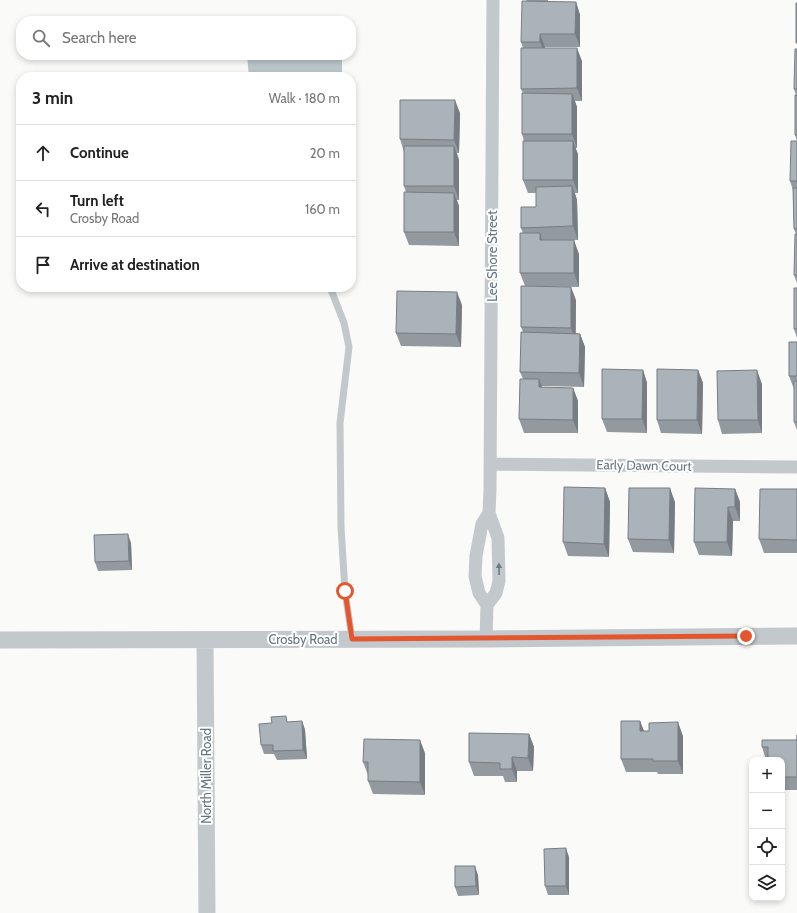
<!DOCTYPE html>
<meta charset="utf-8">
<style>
:root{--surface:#fff;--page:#f2f2f2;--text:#222;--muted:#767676;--line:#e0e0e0}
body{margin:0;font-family:Cabin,sans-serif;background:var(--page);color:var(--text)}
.controls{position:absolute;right:12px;bottom:12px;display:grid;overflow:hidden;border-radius:8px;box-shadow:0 2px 6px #0003}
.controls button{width:36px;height:36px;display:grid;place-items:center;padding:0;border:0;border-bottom:1px solid var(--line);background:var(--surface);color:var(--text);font:20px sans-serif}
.stop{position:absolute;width:12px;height:12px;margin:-9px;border:3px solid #e4572e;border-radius:50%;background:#fff}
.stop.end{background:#e4572e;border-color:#fff;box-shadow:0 1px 4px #0008}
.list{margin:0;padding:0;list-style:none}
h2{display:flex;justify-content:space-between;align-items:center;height:52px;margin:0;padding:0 16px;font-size:17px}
h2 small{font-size:13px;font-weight:400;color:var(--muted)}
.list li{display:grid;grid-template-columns:26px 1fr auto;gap:12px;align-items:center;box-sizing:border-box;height:56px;padding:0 16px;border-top:1px solid var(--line)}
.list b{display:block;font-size:15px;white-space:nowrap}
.list p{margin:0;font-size:13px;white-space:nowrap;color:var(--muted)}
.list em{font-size:13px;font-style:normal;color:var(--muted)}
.icon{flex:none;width:22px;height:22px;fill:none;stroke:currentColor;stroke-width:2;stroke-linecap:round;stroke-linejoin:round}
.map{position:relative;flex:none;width:797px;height:913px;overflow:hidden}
.search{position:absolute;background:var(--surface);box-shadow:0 2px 6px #0003;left:16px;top:16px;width:340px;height:44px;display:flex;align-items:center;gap:10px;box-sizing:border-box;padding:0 14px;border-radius:16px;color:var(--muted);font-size:15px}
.panel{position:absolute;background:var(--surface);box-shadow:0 2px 6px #0003;left:16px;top:72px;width:340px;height:220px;border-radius:16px}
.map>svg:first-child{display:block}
.water{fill:#bbc7cb}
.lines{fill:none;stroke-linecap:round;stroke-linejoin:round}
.service{stroke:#c3c8cc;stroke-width:7}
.minor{stroke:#c3c8cc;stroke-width:13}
.tertiary{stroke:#c3c8cc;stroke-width:17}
.wall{fill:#929a9f}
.shaded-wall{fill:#777d82}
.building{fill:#aab3b9;stroke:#777d82}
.oneway{fill:#6a7a87}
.route{stroke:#e4572e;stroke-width:5}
.labels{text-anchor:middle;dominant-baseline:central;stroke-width:4;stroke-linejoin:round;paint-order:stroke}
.street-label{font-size:13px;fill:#657683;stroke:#fff}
</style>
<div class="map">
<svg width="797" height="913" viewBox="0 0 797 913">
<rect width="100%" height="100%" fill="#fafaf8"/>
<!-- water -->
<path class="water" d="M247,55H342V77H249Z"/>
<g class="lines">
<!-- service -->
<path class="service" d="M330,287L344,323L349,347L340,423L341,527L345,591L352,639"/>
<!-- minor -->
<path class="minor" d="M491,464L797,467
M487,605L496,593L499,581L498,538L489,513
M486,639L487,605L479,593L475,576L476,556L482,524L489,513L490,489L493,0"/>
<!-- tertiary -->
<path class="tertiary" d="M0,640L486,639L797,636
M205,640L207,913"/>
</g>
<!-- wall -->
<path class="wall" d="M526,0H548V2H576L580,15V47H545V48L582,61V101H575L577,107V148H575L578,154V193H575L577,200L578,240H549L579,254V287L525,286L520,273L523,233L521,228L536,207V193H528L523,180L524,141L522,134L523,93L521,89L523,48L521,42L527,1Z
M797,49V283L794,275L796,234L794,229L793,190L790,181L797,141L795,135L796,95L794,89Z
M460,113L459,153H457L459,160V200H457L459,206V246L409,245L404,232L406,192L404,186V152L400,139Z
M797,288V338L794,329Z
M576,300V333L580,334L585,347L584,387L542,386V387L573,388L578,401V433H524L519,419L523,379L520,372L523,332L521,327Z
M462,305L461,347L401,346L396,333Z
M797,342V430L794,422V389L789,376Z
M643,370L647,383V433L607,432L602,419Z
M698,370L703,383L702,434L661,433L657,420Z
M762,384V433L722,434L718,420Z
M605,488L610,502L609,557L568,556L563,542Z
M735,489L740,502V521H733L732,556L699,555L694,542Z
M797,489V553H764L759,539Z
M675,502L674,553L633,552L628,539Z
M131,543L132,570L98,571L95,562Z
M302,721L305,730L307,759L277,760L274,754H264L261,745L289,722Z
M640,721L644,731L683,736V774H658L657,772H626L621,759Z
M529,734L534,747L533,771H517V782H505L503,776H474L469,762Z
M797,735V790H782V760H766L762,747L797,740Z
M425,753V795L373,794L368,781V775L363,762Z
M569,857V895H548L545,886Z
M478,875L479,895L458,896L455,887Z"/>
<!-- shaded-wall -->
<path class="shaded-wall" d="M576,2L580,15V47L575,34Z
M540,34L545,47V55L540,42Z
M577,48L582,61V101L577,88Z
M572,94L577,107V148L572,134Z
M455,100L460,113L459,153L454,140Z
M573,141L578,154V193L573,180Z
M454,146L459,160V200L454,186Z
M572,186L577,200L578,240L573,226Z
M454,193L459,206V246L454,232Z
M540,233L544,246L540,240Z
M574,240L579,254V287L574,273Z
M571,287L576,300L575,341L571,328Z
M457,292L462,305L461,347L456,334Z
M580,334L585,347L584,387L579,373Z
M643,370L647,383V433L642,419Z
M698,370L703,383L702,434L697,420Z
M757,370L762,384V433L758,420Z
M539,379L544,392L539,387Z
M573,388L578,401V433L573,420Z
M605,488L610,502L609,557L604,544Z
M670,488L675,502L674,553L669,540Z
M735,489L740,502V521L735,507Z
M728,507L733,521L732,556L727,542Z
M128,534L131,543L132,570L129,561Z
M302,721L305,730L307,759L303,750Z
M640,721L645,734L640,731Z
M678,722L683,736V774L678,761Z
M529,734L534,747L533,771L528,758Z
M420,740L425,753V795L420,782Z
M512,757L517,771V782L512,769Z
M566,848L569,857V895L566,886Z
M475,866L478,875L479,895L476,886Z"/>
<!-- building -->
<path class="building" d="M522,1L576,2L575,34H540V42H521Z
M796,3H797V43H796Z
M521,48H577V88L521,89Z
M795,49H797V89H794Z
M522,93L572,94V134H522Z
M795,95H797V135H795Z
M400,100H455L454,140L400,139Z
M523,141H573V180H523Z
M791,141H797V181H790Z
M404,146H454V186H404Z
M572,186L573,226L521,228V207H536V187Z
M793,188H797V229H794Z
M404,192L454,193V232H404Z
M520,233H540V240H574V273H520Z
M795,234H797V275H794Z
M521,286L571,287V328L521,327Z
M794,288H797V329H794Z
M397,291L457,292L456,334L396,333Z
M521,332L580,334L579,373L520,372Z
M789,342H797V376H789Z
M602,369L643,370L642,419H602Z
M657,369L698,370L697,420H657Z
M757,370L758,420H718L717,371Z
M520,379H539V387L573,388V420L519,419Z
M794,381H797V422H794Z
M564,487L605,488L604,544L563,542Z
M629,488H670L669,540L628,539Z
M695,488L735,489V507H728L727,542H694Z
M760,489H797V540L759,539Z
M128,534L129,561L95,562L94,535Z
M286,716L287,722L302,721L303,750L273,751V745H261L259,724L272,723L271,717Z
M621,721H640V731H649V723L678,722V761H653V759H621Z
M469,733L529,734L528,758L512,757V769H500V763L469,762Z
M797,735V777H782V760H768V747H762V740H797Z
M364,739L420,740V782L368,781V762H363Z
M566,848V886H545L544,849Z
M455,866H475L476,886L455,887Z"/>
<!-- one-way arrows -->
<defs><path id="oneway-solid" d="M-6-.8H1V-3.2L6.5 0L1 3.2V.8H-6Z"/></defs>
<use class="oneway" href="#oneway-solid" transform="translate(499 569) rotate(-91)"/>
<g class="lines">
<!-- route -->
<path class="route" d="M345,591L352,639L746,636"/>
</g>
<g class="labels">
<!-- street labels -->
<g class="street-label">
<text transform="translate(492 256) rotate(-90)">Lee Shore Street</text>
<text transform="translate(644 465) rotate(1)">Early Dawn Court</text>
<text x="303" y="639">Crosby Road</text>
<text transform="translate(206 776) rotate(-90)">North Miller Road</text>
</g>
</g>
</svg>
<div class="controls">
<button>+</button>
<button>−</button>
<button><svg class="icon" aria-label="locate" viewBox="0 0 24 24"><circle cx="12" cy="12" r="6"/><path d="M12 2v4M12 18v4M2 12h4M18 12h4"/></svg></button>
<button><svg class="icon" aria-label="layers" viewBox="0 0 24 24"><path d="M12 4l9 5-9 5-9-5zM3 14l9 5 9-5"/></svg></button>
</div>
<div class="stop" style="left:345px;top:591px"></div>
<div class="stop end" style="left:746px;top:636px"></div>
<div class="search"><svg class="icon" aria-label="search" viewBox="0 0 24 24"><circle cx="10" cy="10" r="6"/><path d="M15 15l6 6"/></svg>Search here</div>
<section class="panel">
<h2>3 min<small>Walk · 180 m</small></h2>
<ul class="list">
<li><svg class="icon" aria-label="ahead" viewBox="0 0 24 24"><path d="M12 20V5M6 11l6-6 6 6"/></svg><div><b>Continue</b></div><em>20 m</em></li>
<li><svg class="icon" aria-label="left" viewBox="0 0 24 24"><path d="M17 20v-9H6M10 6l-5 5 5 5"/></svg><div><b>Turn left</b><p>Crosby Road</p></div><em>160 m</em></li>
<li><svg class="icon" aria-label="arrive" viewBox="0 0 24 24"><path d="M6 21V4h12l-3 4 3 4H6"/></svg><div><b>Arrive at destination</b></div></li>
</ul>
</section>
</div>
